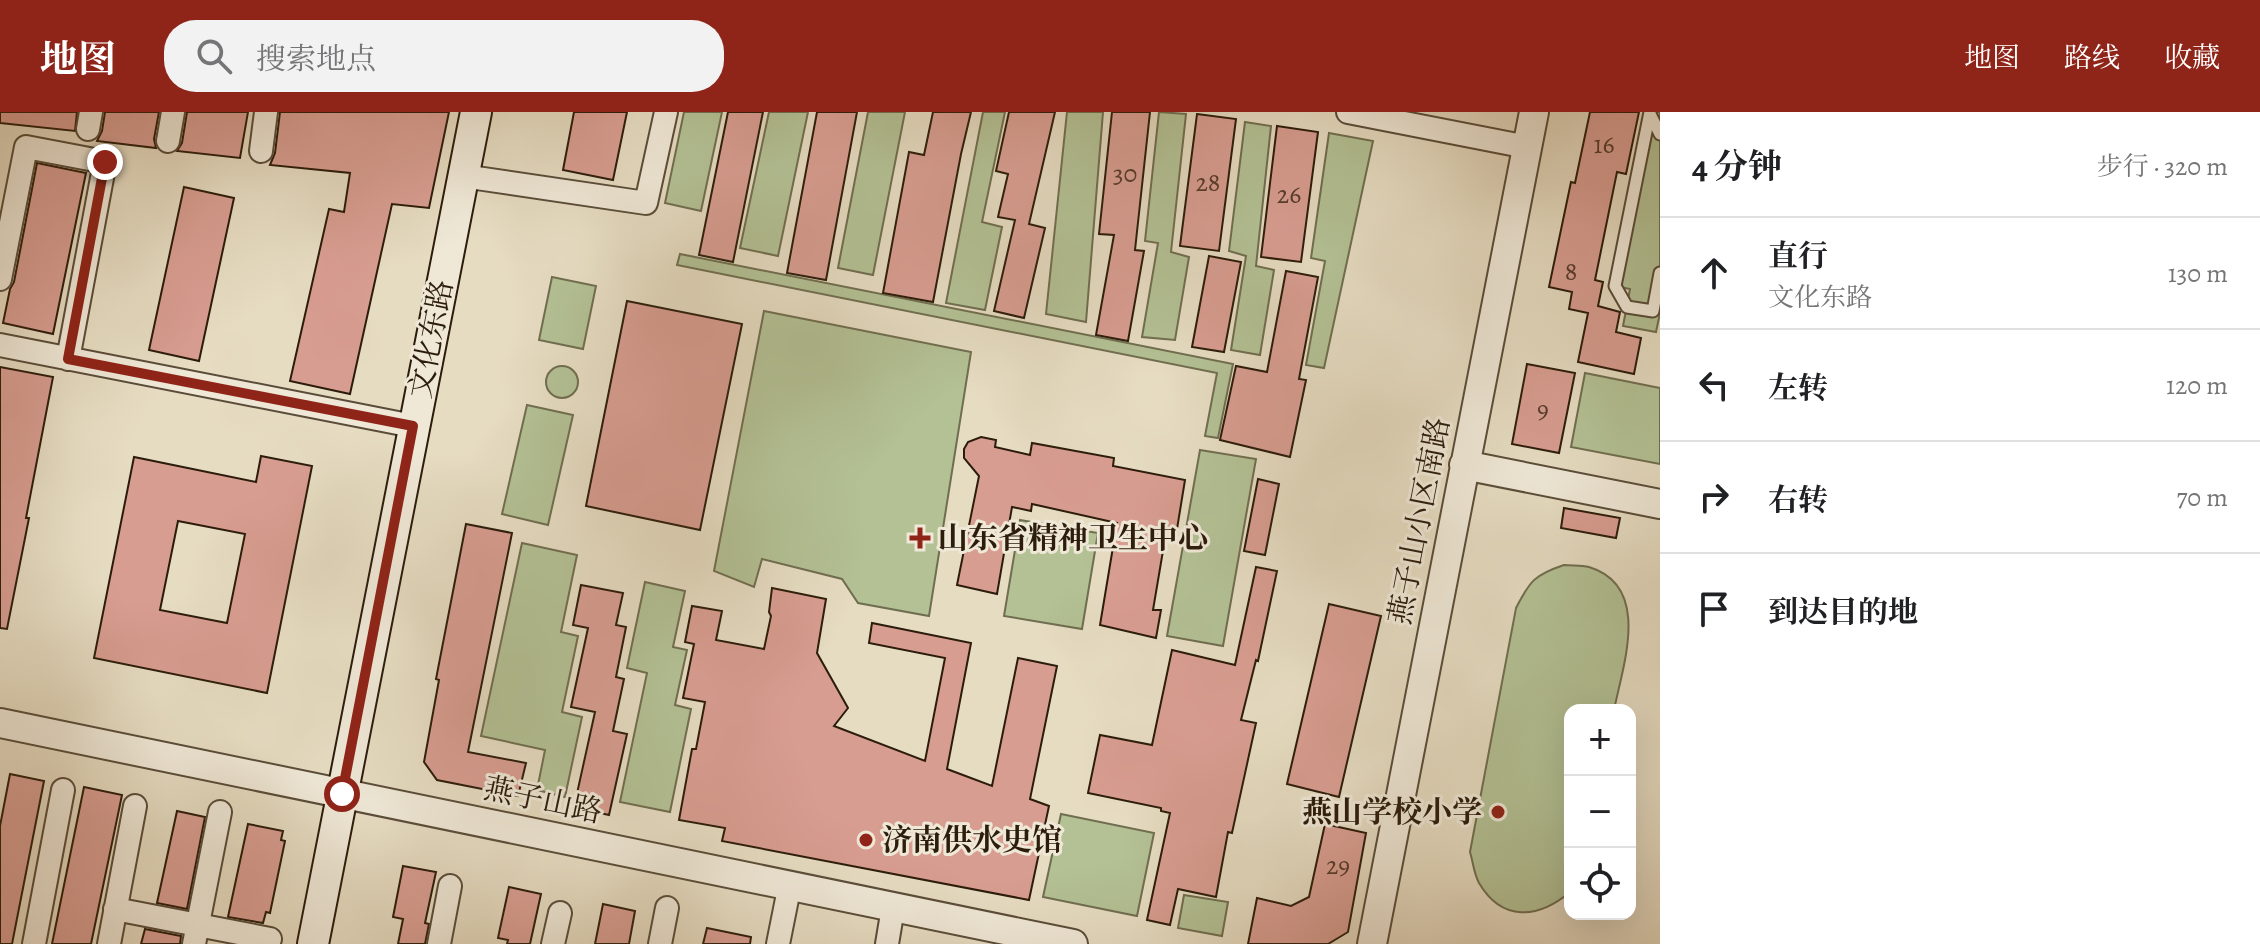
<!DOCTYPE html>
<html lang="zh">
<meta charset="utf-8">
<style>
:root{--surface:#fff;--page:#f2f2f2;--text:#202124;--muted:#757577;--line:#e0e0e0;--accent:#8f2418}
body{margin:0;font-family:Alegreya,"Noto Serif SC",serif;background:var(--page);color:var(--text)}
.controls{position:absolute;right:24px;bottom:24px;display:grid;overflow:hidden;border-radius:16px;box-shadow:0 8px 32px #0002}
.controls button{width:72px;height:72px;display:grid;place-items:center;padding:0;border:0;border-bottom:2px solid var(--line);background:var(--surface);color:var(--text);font:40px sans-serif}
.stop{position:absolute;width:24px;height:24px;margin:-18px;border:6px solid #8f2418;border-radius:50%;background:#fff}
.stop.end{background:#8f2418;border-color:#fff;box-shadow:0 2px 8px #0008}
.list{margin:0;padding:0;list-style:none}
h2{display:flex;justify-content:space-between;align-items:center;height:104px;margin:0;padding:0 32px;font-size:34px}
h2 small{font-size:26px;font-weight:400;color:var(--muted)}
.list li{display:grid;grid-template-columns:52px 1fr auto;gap:24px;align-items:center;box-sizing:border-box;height:112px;padding:0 32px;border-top:2px solid var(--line)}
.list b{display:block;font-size:30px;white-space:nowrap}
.list p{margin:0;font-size:26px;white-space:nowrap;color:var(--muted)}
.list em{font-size:26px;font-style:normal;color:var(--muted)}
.icon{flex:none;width:44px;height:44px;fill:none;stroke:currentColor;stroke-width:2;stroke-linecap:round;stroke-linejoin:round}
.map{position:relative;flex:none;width:1660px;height:832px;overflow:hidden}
header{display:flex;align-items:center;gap:48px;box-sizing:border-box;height:112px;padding:0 40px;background:var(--accent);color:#fff}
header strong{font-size:38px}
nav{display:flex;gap:44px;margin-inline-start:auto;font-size:28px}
.search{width:560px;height:72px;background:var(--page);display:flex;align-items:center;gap:20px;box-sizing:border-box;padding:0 28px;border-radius:32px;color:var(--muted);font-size:30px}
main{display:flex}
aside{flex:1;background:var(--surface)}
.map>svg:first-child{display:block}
.green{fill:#b3c195;stroke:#706e50;stroke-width:2}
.building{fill:#d89d91;stroke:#2c1c0b;stroke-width:2;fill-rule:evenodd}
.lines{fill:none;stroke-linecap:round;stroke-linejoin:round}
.service-casing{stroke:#5a4c39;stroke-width:15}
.minor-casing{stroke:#5a4c39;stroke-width:26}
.tertiary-casing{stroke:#5a4c39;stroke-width:32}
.secondary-casing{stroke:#2c1c0b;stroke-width:34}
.service{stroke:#efe8d7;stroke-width:11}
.minor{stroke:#efe8d7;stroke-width:22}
.tertiary{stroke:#efe8d7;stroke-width:28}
.secondary{stroke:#efe8d7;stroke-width:30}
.route{stroke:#8f2418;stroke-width:10}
.poi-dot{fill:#8f2418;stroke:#efe8d7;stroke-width:3}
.labels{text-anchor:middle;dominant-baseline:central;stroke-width:6;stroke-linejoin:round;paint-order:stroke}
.number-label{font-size:26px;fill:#573c2c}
.street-label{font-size:30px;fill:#2c1c0b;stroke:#efe8d7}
.poi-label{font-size:30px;font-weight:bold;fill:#2c1c0b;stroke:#efe8d7;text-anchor:start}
</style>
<header>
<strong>地图</strong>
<div class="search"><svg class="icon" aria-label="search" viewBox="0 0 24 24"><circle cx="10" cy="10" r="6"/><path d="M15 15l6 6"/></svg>搜索地点</div>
<nav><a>地图</a><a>路线</a><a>收藏</a></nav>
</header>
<main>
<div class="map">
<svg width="1660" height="832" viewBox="0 0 1660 832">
<rect width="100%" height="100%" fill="#e6dcc2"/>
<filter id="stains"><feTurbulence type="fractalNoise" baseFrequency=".0025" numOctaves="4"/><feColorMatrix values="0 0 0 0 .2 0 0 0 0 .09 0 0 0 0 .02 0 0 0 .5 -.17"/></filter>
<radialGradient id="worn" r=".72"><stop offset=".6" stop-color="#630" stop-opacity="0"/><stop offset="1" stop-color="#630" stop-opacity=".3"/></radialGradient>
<!-- green -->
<path class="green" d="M684,0H722L701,99L665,91Z
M769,0H808L778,144L740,136Z
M868,0H905L873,163L838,156Z
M983,0H1005L982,110L1002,115L985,198L946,191Z
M1067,0H1103L1086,210L1046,202Z
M1159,0L1186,2L1171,140L1189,145L1175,228L1142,225L1158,131L1145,129Z
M1650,0H1660V201L1656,220L1623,214L1630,177L1615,174Z
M1245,10L1271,14L1256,154L1274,158L1260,243L1231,238L1246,144L1229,139Z
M1329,21L1373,29L1324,256L1306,253L1325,149L1311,146Z
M680,142L1233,252L1218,326L1205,324L1217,261L677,153Z
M552,165L596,174L583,237L539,228Z
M764,199L971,240L929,504L858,491L842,467L762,447L754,475L714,459Z
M546 270a16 16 0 1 1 32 0a16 16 0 1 1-32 0Z
M1585,261L1660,276V352L1571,335Z
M527,293L573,303L548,413L502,402Z
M1200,338L1256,347L1223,534L1167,524Z
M1020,408L1098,421L1082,517L1004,504Z
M522,431L577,443L561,520L578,524L562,600L582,605L565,685L537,678L545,638L481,624Z
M1564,453C1572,454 1581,453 1589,455C1652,474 1623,553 1614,598H1570V780C1538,807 1502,810 1479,771C1474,762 1473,750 1470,740L1516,496C1530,469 1534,463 1564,453Z
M645,470L685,479L673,535L687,538L675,593L691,597L670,700L620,690L647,561L627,556Z
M1061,702L1154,721L1137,804L1043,785Z
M1184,783L1228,790L1222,824L1178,816Z"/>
<!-- building -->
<path class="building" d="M0,0H77L75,19L0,11Z
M105,0H159L154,27L156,36L97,29L102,19Z
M187,0H248L240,46L177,39L182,31Z
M280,0H449L429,96L392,92L350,282L290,269L329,97L344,100L350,61L270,53L275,41Z
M574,0H627L613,68L563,58Z
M728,0H763L733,150L699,143Z
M817,0H857L826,168L787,161Z
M933,0H971L961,42L933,190L883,181L909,40L924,43Z
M1009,0H1055L1029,112L1045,116L1024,206L994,199L1015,108L998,105L1008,62L996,59Z
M1112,0H1150L1135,138L1144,139L1128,229L1096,223L1114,123L1099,122Z
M1590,0H1639L1626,62L1617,60L1595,168L1603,170L1598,194L1620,200L1616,220L1641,226L1634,262L1578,250L1588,201L1569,197L1572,180L1549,175L1571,70L1575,71Z
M1197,2L1236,7L1219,139L1180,134Z
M1277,14L1318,20L1301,150L1261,145Z
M37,51L86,61L53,222L3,211L10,177L14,170Z
M184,75L234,86L199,249L149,238Z
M1209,144L1241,150L1224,240L1192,235Z
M1286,159L1318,165L1299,267L1306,268L1290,345L1220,328L1236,254L1267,260Z
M627,189L742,212L700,418L586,394Z
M1527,252L1575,261L1559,341L1512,332Z
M0,255L53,265L26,406H29L7,517L0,516Z
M981,325L996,328L995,335L1030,343L1032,331L1114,346L1113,354L1185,368L1177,417L1167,415L1153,498H1161L1156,526L1100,513L1117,411L1032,392L1031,399L1012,395L997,482L957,473L979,364L964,346V337L968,330Z
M261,344L312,354L267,581L94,546L134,345L256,370ZM178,409L245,422L227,511L160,498Z
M1258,367L1279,372L1265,443L1244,439Z
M1564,396L1620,406L1616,426L1561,416Z
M466,412L512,421L468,640L526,651L518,684L437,668L424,650L439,568L436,567Z
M1256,455L1277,459L1258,549L1256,548L1241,608L1256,611L1232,721L1228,720L1216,785L1178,777L1170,813L1147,808L1170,701L1161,699V696L1088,681L1100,623L1152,633L1172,538L1235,553Z
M581,473L623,481L616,513L626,515L616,565L624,567L613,619L627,622L609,703L574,695L595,600L571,595L588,516L573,513Z
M772,476L826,487L817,541L848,596L834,614L925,649L945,546L869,531L872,511L971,531L947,657L992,674L1018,546L1057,554L1030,687L1049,694L1029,788L722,729L725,716L679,708L692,637H696L705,590L683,586L694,532L685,530L692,494L722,499L716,528L764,537L771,504L769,500Z
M1329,492L1381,504L1339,685L1287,672Z
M10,662L44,669L12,832H0V714Z
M84,675L122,683L91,832H52Z
M177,699L205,705L187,797L157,791Z
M248,712L283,719L281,728L285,729L270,801L266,800L263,811L228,805Z
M1325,712L1366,721L1348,820L1328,832H1248L1257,786L1291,794L1309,785Z
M403,754L436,760L425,811L429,812L425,832H398L403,807L393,805Z
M509,775L541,782L530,832H507L508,828L498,826Z
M603,792L635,799L629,832H595Z
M707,816L751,825L750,832H703Z
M145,817L181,824L180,832H141Z"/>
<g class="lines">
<!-- service casing -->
<g class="service-casing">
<path id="service" d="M1650,0L1615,174L1627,195L1653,199L1660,161
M1650,2L1660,22"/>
</g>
<!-- minor casing -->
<g class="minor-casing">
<path id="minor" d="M1348,0L1527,35
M88,17L91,0
M168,29L173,0
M261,39L266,0
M463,64L646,91L666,0
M0,167L26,35L105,50L68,247
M0,233L413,314
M115,797L270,827
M34,832L63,678
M109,832L135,694
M194,832L220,700
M439,832L450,774
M553,832L560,801
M660,832L667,796
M778,832L787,787
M887,832L891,808"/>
</g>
<!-- tertiary casing -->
<g class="tertiary-casing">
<path id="tertiary" d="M1464,353L1660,392
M0,611L1073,832
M1372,832L1534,0"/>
</g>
<!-- secondary casing -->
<g class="secondary-casing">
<path id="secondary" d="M313,832L476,0"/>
</g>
<!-- service -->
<use href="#service" class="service"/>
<!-- minor -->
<use href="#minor" class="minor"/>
<!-- tertiary -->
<use href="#tertiary" class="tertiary"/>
<!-- secondary -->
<use href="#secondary" class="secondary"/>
</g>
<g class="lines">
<!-- route -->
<path class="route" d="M105,50L68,247L413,314L342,682"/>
</g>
<!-- markers -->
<g class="poi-dot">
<path d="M916 414h8v8h8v8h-8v8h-8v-8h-8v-8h8z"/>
<circle cx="1498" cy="700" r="8"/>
<circle cx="866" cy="728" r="8"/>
</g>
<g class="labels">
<!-- number labels -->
<g class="number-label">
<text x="1604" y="32">16</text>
<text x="1125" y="61">30</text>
<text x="1208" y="70">28</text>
<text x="1289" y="82">26</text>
<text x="1571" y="159">8</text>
<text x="1543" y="297">9</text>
<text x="1338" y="753">29</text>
</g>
<!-- street labels -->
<g class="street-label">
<text transform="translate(431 227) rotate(-79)">文化东路</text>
<text transform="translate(1419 409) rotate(-79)">燕子山小区南路</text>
<text transform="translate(543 688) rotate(12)">燕子山路</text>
</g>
<!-- poi labels -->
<g class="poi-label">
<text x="938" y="426">山东省精神卫生中心</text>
<text x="1482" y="700" text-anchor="end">燕山学校小学</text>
<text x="882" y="728">济南供水史馆</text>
</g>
</g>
<rect width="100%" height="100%" filter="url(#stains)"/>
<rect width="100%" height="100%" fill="url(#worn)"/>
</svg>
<div class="controls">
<button>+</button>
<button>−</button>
<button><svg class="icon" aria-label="locate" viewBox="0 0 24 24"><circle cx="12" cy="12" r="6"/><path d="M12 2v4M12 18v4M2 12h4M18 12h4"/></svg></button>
</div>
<div class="stop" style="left:342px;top:682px"></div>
<div class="stop end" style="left:105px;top:50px"></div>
</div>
<aside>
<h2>4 分钟<small>步行 · 320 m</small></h2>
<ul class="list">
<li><svg class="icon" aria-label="ahead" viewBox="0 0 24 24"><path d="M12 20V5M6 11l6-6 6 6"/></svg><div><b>直行</b><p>文化东路</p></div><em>130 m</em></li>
<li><svg class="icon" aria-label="left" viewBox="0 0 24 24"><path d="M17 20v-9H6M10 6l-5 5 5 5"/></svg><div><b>左转</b></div><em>120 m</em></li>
<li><svg class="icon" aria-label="right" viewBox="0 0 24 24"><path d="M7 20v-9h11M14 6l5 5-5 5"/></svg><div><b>右转</b></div><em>70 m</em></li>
<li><svg class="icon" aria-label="arrive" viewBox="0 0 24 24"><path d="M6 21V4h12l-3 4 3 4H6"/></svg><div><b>到达目的地</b></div></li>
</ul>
</aside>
</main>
